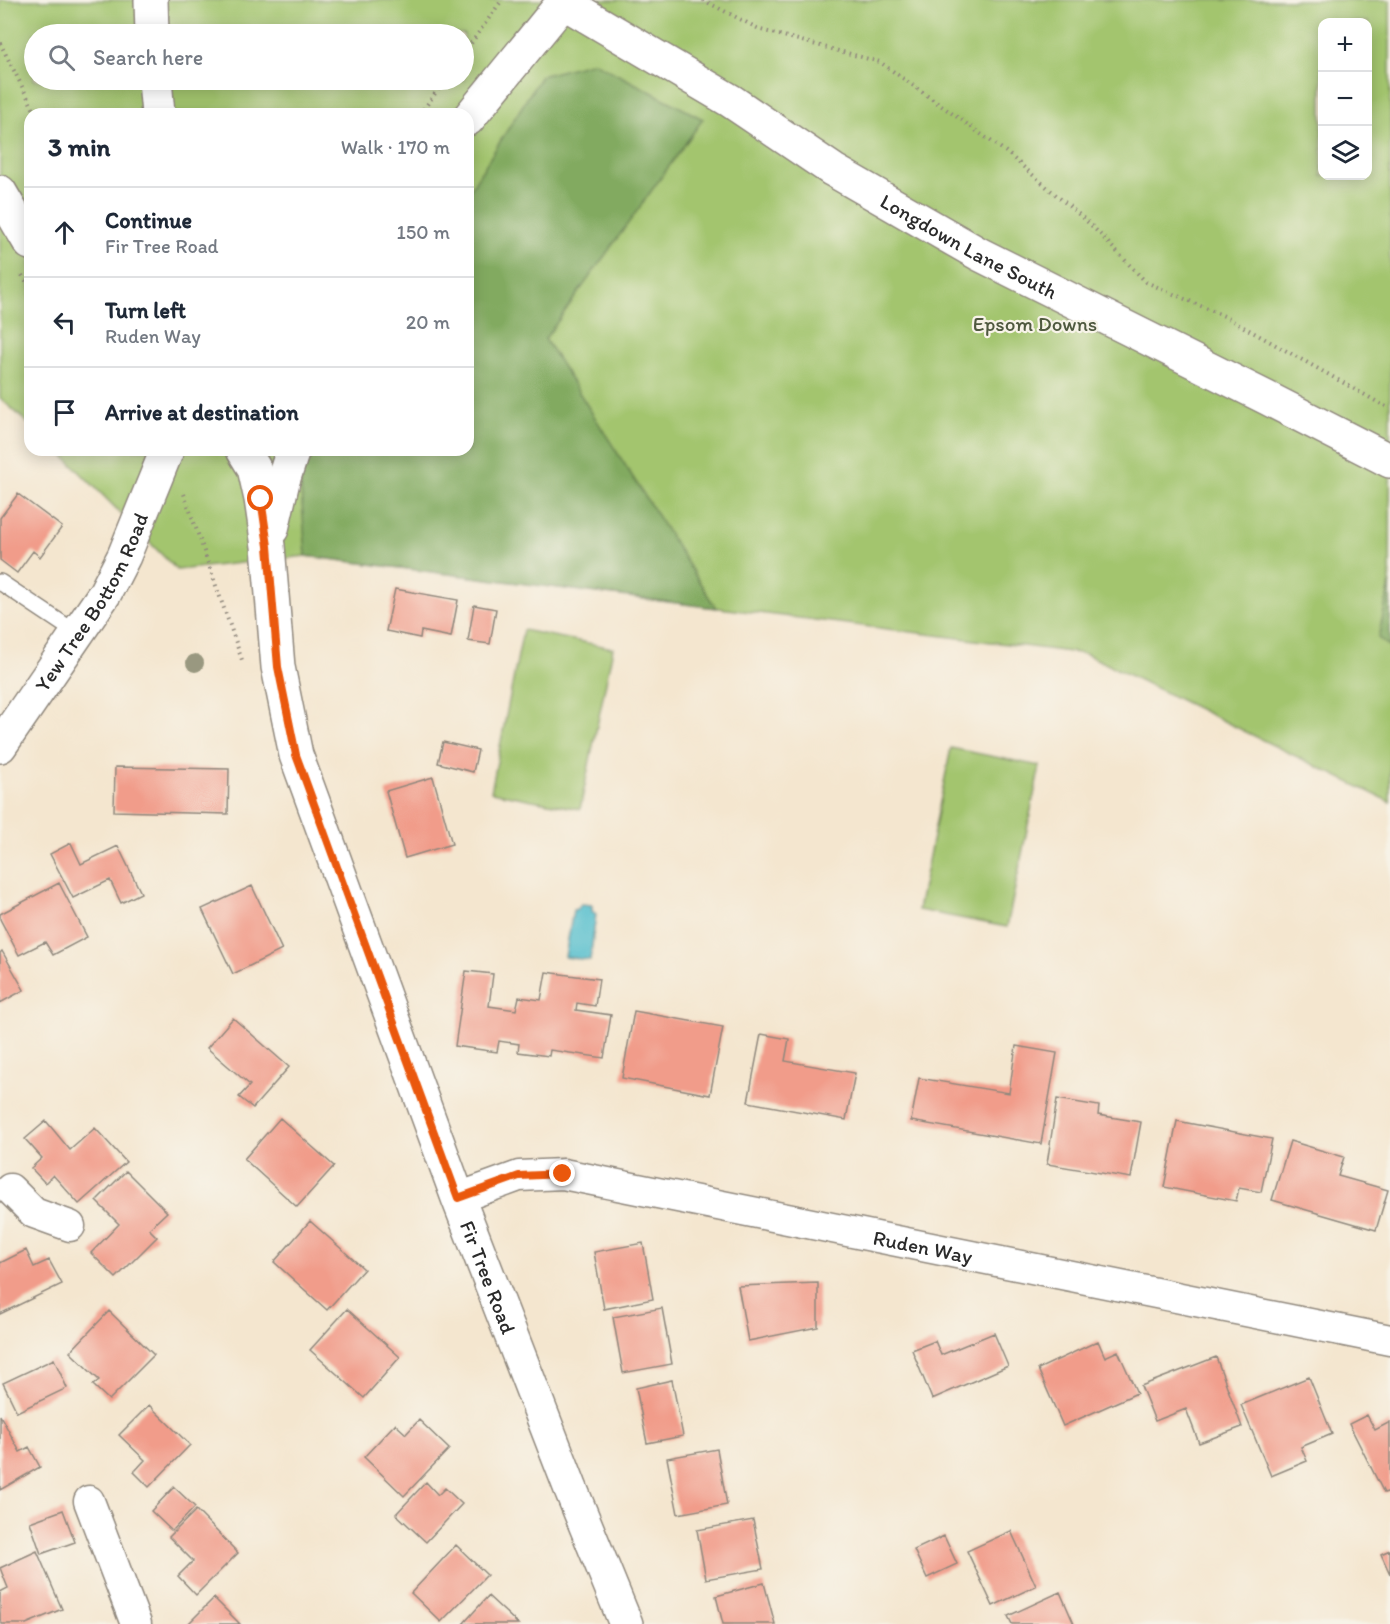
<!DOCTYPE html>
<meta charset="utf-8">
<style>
:root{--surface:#fff;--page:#f2f2f3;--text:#1f2937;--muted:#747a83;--line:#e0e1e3}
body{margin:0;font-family:Itim,sans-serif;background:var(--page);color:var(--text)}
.controls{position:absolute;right:18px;top:18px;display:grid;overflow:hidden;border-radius:12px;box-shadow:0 3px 15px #0003}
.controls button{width:54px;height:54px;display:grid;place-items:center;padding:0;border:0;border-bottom:2px solid var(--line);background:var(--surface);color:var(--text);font:30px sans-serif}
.stop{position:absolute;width:18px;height:18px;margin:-14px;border:4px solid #ea580c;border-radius:50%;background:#fff}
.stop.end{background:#ea580c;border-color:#fff;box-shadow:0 2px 6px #0008}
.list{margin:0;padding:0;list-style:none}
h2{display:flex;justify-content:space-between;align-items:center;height:78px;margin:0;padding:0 24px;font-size:26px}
h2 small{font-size:20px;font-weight:400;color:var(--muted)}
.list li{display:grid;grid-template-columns:39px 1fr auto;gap:18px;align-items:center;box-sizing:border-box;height:90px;padding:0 24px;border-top:2px solid var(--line)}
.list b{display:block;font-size:22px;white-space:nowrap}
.list p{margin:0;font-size:20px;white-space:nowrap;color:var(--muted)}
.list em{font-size:20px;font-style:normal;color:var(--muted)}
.icon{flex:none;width:33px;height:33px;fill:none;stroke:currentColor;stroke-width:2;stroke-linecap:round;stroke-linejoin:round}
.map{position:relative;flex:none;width:1390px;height:1624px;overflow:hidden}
.search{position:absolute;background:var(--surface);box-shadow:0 3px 15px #0003;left:24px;top:24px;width:450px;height:66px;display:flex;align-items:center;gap:15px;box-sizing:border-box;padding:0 21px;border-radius:33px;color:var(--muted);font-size:22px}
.panel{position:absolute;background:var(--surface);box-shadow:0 3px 15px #0003;left:24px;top:108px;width:450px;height:348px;border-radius:18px}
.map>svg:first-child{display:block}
.green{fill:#a3c56e;stroke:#67784c;stroke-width:1.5;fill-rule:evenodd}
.forest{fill:#82aa61;stroke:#566a46;stroke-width:1.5}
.water{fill:#52becd;stroke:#3e747c;stroke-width:1.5}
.building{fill:#f19c8a}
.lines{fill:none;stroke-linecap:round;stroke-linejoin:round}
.lane-casing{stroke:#90887d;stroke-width:18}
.street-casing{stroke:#90887d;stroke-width:33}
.secondary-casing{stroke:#90887d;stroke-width:36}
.path{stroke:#90887d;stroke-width:4;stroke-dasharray:1.5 4.5;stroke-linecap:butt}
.lane{stroke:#fff;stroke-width:15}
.street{stroke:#fff;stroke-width:30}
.secondary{stroke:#fff;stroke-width:33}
.tree{fill:#999880}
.route{stroke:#ea580c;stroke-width:8}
.labels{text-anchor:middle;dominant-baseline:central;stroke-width:4.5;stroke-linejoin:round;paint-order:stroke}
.street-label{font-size:21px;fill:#2b2b2b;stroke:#f7f3e8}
.park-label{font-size:21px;fill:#4f593f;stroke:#f7f3e8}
</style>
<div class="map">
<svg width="1390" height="1624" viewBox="0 0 1390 1624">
<rect width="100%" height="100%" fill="#f7f3e8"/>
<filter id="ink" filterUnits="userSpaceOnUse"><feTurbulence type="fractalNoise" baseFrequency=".0167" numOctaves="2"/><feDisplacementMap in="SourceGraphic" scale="12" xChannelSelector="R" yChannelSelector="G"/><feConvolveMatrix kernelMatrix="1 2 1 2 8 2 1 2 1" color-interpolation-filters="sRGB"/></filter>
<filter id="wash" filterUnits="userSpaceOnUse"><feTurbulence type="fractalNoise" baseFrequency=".008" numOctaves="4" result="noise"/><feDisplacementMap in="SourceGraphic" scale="24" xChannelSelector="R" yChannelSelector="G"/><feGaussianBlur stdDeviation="1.35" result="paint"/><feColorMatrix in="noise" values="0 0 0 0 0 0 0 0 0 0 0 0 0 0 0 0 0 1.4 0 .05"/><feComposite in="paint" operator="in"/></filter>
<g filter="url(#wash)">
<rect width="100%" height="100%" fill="#f4e6cf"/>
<!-- green -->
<path class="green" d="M0,0H1390V802L1086,654L306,556L177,570L58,450H468V114H30V425L0,398ZM1322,22H1368V176H1322ZM34,34H464V80H34Z
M523,630L613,648L580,809L491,792Z
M951,748L1040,766L1007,927L918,910Z"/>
<!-- forest -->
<path class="forest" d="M594,62L703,119L545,339L716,608L306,556L300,477L316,450H468V193L541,76Z
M1390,584V647L1378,638Z"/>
<!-- water -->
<path class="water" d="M581,904L592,905V911L596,914L590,960L565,957L573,910L577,909Z"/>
<g id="blocks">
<!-- building -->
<path class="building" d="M18,494L62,527L40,557L33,551L17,573L0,560V518Z
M395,589L458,600L451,637L421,631L420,638L386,631Z
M474,605L496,609L490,644L468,641Z
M443,742L478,750L473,772L438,763Z
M115,767L229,769L228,814L114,811Z
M433,777L452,844L405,858L386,791Z
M71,843L81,864L118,846L141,893L121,903L110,880L73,898L50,854Z
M59,883L87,937L53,955L45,942L19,955L0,919V914Z
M252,886L282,950L233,974L202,909Z
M2,951L24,990L0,1003V953Z
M466,971L493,974L489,1006L516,1010L519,997L541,1000L546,972L599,979L595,1006L577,1003L576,1010L611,1015L604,1058L550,1050L549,1056L518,1052L519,1044L499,1041L497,1052L455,1046Z
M634,1011L723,1027L710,1095L622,1078Z
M233,1018L289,1067L253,1108L239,1097L250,1085L207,1048Z
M761,1034L789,1039L785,1061L855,1073L846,1120L748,1102Z
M1016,1046L1057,1053L1041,1144L911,1121L919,1078L1009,1093Z
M1057,1099L1099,1106L1098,1115L1141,1122L1131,1178L1047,1164Z
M280,1118L334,1166L297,1207L244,1159Z
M46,1121L70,1150L95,1128L126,1162L79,1204L53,1175L45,1183L31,1168L42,1158L25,1139Z
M1177,1121L1272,1139L1261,1192L1239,1188L1236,1201L1164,1187Z
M1290,1141L1344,1157L1338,1176L1388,1190L1376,1230L1272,1200Z
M126,1171L167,1212L149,1229L157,1237L116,1278L91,1253L119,1224L96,1201Z
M310,1221L364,1269L327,1310L274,1262Z
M643,1243L653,1299L604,1309L594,1252Z
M26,1250L34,1267L49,1260L62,1284L0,1314V1263Z
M818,1283V1327L748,1341L738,1286Z
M662,1308L672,1364L623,1373L613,1317Z
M347,1309L400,1357L364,1398L310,1350Z
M109,1311L154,1355L109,1400L93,1385L99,1380L70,1352Z
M994,1333L1008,1366L932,1399L912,1350L935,1341L941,1355Z
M1098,1341L1105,1357L1118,1351L1137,1393L1063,1426L1038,1369Z
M1216,1357L1242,1427L1199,1443L1186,1409L1155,1421L1141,1386Z
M54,1359L67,1388L17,1412L3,1383Z
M1309,1377L1332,1434L1301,1447L1307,1461L1271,1476L1241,1405Z
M672,1380L683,1436L647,1443L636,1388Z
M149,1405L190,1445L149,1487L134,1472L145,1460L119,1435Z
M0,1415L20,1452L29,1447L40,1467L0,1490Z
M1367,1415L1375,1430L1390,1422V1491L1384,1493L1349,1424Z
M419,1420L449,1449L404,1496L364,1457L395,1424L406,1434Z
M717,1449L727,1505L678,1514L667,1458Z
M426,1482L438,1495L445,1488L462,1504L426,1542L396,1514Z
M174,1487L195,1507L172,1531L151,1511Z
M63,1510L75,1542L41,1554L30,1522Z
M196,1510L238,1553L196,1595L178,1576L193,1561L169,1537Z
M753,1520L763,1569L706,1579L697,1530Z
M1011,1531L1036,1586L993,1606L967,1551Z
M944,1536L957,1564L927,1578L914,1550Z
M456,1545L487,1575L441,1622L411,1593Z
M1390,1550V1574L1381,1554Z
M37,1551L62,1609L26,1624H2L0,1619V1592L8,1588L0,1568Z
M764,1583L775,1624H723L716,1596Z
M1060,1592L1074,1624H1012L1008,1616Z
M488,1596L518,1624H463Z
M214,1598L240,1624H188Z"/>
</g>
</g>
<g filter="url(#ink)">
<use href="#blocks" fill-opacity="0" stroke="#90887d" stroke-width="1.5"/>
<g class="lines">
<!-- lane casing -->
<g class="lane-casing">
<path id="lane" d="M0,582L78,634"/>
</g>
<!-- street casing -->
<g class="street-casing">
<g id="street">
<path d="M10,1189L34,1213L70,1226"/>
<path id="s1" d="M458,1198L519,1176L563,1174L1390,1340"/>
<path d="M89,1501L136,1624"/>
</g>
</g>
<!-- secondary casing -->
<g class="secondary-casing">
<g id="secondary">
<path d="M151,0L152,34"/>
<path id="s2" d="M563,2L731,101L833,170L979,254L1267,398L1390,461"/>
<path d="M155,80L158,114"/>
<path d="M468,119L565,0"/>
<path d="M0,192L30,243"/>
<path id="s3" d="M243,450L254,468L261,499L268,546L278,667L296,755L458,1198L570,1487L626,1624"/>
<path d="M272,529L283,481L293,450"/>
<path id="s4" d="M0,746L105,593L124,556L167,450"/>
</g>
</g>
<!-- path -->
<path class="path" d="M703,0L761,30L880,62L1006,152L1090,224L1146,282L1224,316L1390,409
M0,43L36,114
M464,53L502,0
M420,114L445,80
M22,275L30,287
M184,494L242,660"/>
<!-- lane -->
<use href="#lane" class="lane"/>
<!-- street -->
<use href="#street" class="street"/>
<!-- secondary -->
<use href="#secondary" class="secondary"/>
</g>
<!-- trees -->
<circle class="tree" cx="195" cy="663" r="9"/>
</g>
<g class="lines" filter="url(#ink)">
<!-- route -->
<path class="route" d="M261,499L268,546L278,667L296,755L458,1198L519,1176L563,1174"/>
</g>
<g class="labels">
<!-- street labels -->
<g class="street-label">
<text stroke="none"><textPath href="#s2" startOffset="474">Longdown Lane South</textPath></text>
<text stroke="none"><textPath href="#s4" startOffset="171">Yew Tree Bottom Road</textPath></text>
<text stroke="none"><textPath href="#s1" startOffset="476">Ruden Way</textPath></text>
<text stroke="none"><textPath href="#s3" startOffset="868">Fir Tree Road</textPath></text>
</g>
<!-- park labels -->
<g class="park-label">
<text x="1035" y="323">Epsom Downs</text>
</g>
</g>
</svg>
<div class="controls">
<button>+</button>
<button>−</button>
<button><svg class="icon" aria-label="layers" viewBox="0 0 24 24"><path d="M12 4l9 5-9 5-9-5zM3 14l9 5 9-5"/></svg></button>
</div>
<div class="stop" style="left:261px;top:499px"></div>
<div class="stop end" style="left:563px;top:1174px"></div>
<div class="search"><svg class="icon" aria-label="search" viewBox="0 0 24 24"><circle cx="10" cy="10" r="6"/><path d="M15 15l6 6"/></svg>Search here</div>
<section class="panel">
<h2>3 min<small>Walk · 170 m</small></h2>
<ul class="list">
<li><svg class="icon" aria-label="ahead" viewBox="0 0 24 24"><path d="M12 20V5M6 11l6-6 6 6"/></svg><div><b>Continue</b><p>Fir Tree Road</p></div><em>150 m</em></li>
<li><svg class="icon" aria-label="left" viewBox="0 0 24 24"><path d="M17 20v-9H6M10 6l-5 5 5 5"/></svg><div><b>Turn left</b><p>Ruden Way</p></div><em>20 m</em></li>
<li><svg class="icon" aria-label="arrive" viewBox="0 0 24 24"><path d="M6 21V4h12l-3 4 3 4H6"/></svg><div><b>Arrive at destination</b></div></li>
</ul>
</section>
</div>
